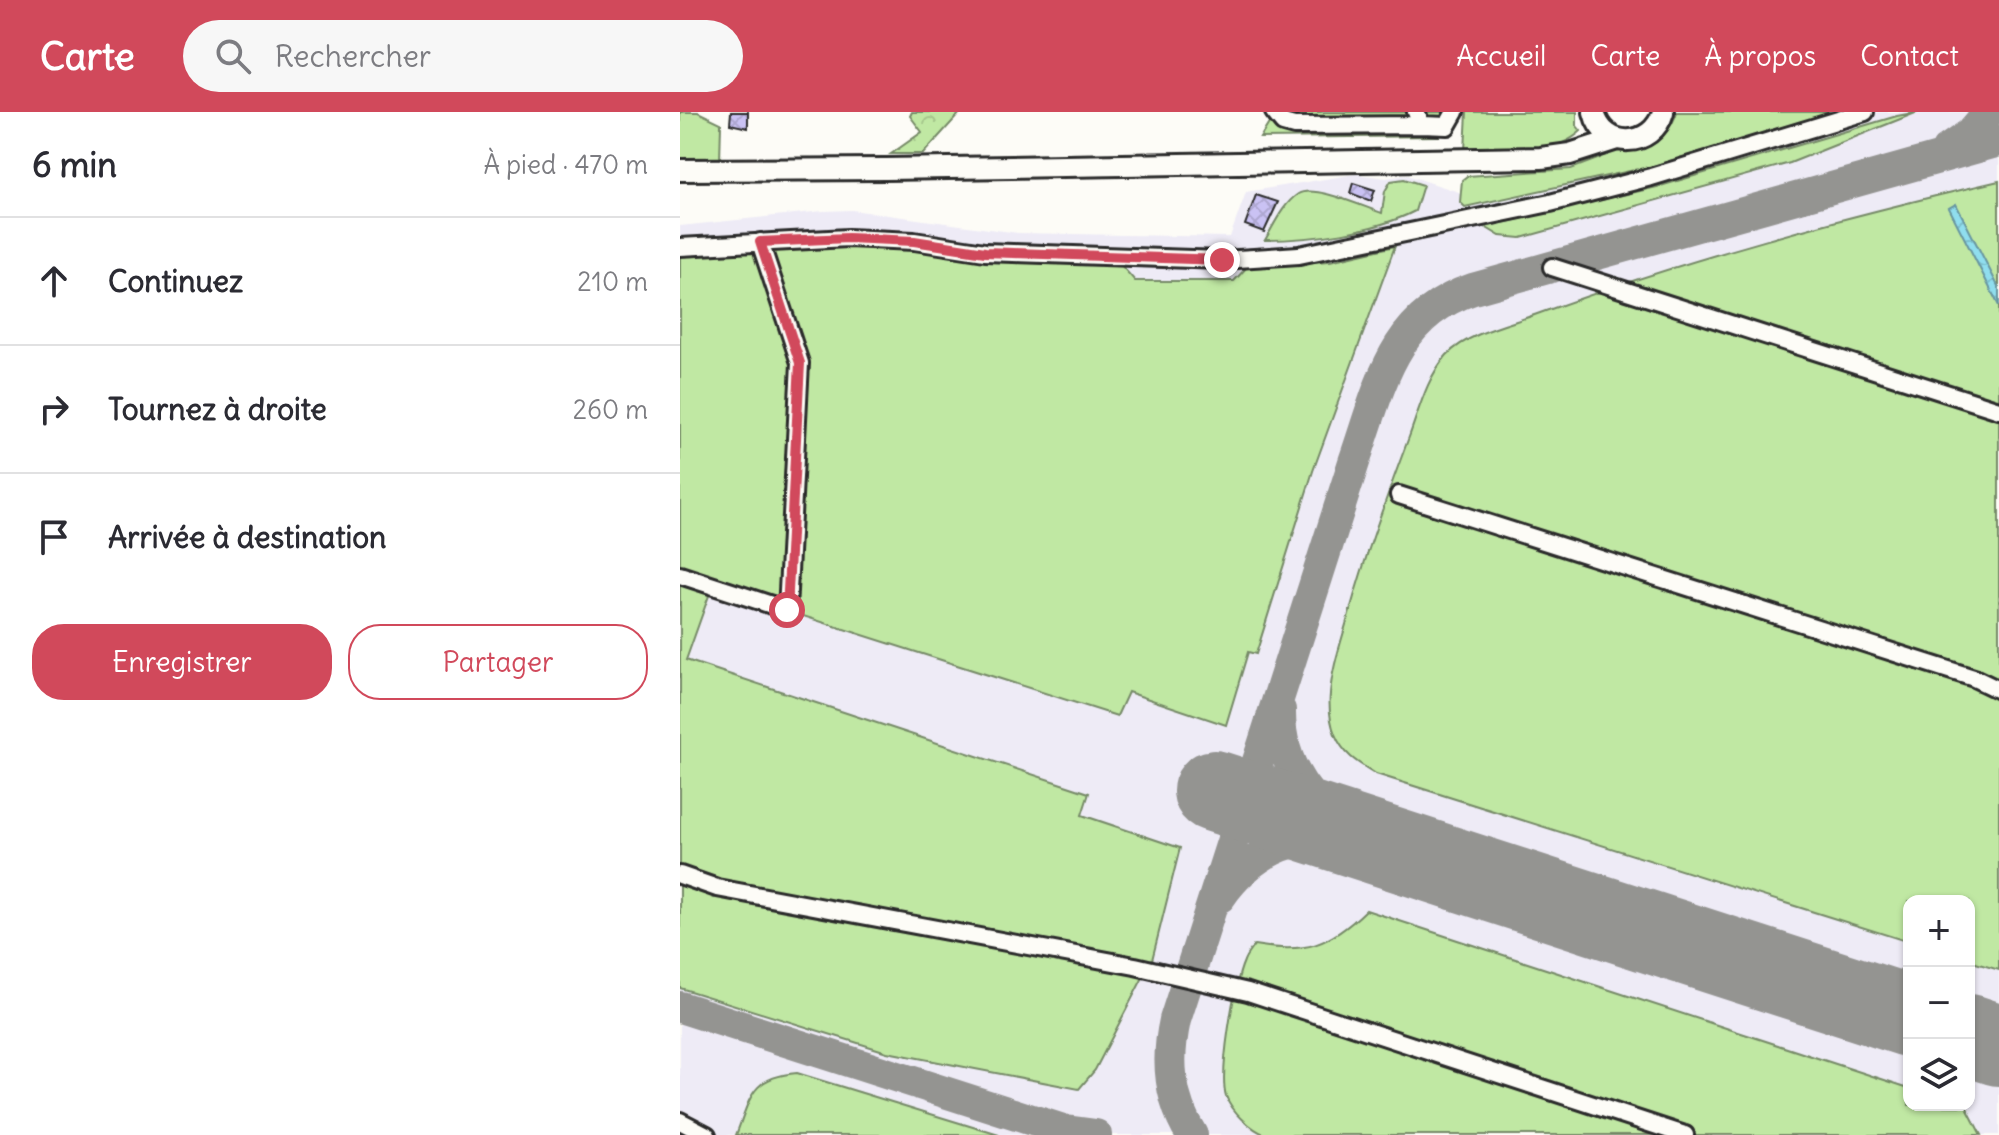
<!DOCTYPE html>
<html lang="fr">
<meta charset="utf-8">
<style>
:root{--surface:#fff;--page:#f7f7f7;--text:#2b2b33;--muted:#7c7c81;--line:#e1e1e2;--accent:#d1495b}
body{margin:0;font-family:Delius,sans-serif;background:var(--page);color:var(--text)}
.controls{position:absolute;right:24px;bottom:24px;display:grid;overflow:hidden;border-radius:16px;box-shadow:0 2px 6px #0004}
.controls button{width:72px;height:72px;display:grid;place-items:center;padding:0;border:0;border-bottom:2px solid var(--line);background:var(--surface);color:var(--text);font:40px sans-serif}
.stop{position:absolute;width:24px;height:24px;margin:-18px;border:6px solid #d1495b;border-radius:50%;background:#fff}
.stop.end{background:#d1495b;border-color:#fff;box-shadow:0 2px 8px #0008}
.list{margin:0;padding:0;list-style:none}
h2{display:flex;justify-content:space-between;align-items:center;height:104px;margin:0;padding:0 32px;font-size:34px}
h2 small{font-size:26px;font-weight:400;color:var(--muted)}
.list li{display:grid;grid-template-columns:52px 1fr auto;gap:24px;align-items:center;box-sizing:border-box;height:128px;padding:0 32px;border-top:2px solid var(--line)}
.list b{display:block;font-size:30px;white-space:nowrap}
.list em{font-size:26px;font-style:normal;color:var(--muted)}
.actions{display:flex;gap:16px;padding:24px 32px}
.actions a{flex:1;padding:18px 0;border:2px solid var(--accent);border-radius:32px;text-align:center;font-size:28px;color:var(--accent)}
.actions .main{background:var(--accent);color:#fff}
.icon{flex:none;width:44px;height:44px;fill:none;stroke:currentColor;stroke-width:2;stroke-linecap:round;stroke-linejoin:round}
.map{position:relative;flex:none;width:1319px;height:1023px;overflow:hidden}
header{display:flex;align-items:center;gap:48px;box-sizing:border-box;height:112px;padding:0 40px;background:var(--accent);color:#fff}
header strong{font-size:38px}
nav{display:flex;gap:44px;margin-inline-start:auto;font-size:28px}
.search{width:560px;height:72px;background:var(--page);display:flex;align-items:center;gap:20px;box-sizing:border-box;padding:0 28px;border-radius:44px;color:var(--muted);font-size:30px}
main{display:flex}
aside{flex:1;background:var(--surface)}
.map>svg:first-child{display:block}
.built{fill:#eeebf6;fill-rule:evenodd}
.green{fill:#c0e8a3;stroke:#768a67;stroke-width:2}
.forest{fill:url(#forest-crowns);stroke:#768a67;stroke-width:2}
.water{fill:url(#water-waves);stroke:#6896a0;stroke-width:2}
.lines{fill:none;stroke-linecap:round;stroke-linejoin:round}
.taxiway{stroke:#949491;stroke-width:32}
.runway{stroke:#949491;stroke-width:82}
.building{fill:url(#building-cross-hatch);stroke:#2b2b2b;stroke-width:2}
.minor-casing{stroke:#2b2b2b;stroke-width:22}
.major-casing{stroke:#2b2b2b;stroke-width:26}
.minor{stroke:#fdfcf7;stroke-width:16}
.major{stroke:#fdfcf7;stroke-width:20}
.route{stroke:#d1495b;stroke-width:10}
</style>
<header>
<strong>Carte</strong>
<div class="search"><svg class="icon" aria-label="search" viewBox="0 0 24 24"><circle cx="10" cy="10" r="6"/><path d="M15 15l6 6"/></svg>Rechercher</div>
<nav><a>Accueil</a><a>Carte</a><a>À propos</a><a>Contact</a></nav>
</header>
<main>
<aside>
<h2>6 min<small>À pied · 470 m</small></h2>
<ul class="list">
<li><svg class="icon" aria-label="ahead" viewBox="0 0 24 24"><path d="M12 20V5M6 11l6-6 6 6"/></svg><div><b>Continuez</b></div><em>210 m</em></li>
<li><svg class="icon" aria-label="right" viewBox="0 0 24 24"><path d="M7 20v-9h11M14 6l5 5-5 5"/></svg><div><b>Tournez à droite</b></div><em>260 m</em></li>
<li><svg class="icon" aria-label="arrive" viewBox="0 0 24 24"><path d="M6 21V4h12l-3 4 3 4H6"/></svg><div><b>Arrivée à destination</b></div></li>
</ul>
<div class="actions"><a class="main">Enregistrer</a><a>Partager</a></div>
</aside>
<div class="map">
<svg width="1319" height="1023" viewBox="0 0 1319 1023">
<defs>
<pattern id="forest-crowns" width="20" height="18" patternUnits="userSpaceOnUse" patternTransform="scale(2)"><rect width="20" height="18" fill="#c0e8a3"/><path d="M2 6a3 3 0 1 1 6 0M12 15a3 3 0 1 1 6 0" fill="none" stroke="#a5c78c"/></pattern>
<pattern id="water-waves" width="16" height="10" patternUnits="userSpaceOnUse" patternTransform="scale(2)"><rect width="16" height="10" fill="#90deee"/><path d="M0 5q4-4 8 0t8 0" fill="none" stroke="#7cbfcc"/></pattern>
<pattern id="building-cross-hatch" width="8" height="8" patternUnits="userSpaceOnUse" patternTransform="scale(2)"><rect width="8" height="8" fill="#cac2f4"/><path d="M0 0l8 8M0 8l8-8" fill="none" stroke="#aea7d1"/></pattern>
</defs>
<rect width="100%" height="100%" fill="#fdfcf7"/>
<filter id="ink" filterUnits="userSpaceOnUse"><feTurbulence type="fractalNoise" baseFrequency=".0125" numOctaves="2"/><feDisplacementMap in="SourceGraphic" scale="16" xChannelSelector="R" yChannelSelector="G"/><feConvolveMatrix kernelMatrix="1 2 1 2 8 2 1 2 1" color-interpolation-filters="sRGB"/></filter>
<g filter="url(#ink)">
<!-- built -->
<path class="built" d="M1036,0H1319V1023H0V114L143,99L172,98L338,121L550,125L566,80L676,62L706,66L727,63L800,87L970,51ZM1229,789H1289V993H1229Z"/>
<!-- green -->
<path class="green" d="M0,0H18L41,11L40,50H0Z
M596,0H762L759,24L580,26Z
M787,0H897V14L901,19C873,46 821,38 785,39Z
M997,0H1154L973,54L785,95L780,90L782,68L787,64L891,57L920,46L921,35C953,36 985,37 997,0Z
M1238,0L1110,51L841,126L820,124L805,115L977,75L1217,4Z
M724,67L743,73L735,99C694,120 631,128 585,128C594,113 603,92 618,82C635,72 683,95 702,101L705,79L711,69Z
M1319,69V858L1289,849V789H1229V830L696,662C688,657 679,652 671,645C631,609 657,546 669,502C686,441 707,384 729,325C739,298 747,265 767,243C789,220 831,212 860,201C1010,146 1164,105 1319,69Z
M152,131L201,133L327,149L440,152L455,169H554L568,154L650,149L715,134L633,359L576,542L568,540L546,613L448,580L437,604L32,475L6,548L409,681L402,703L500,736L472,848L415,958L399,977L207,940L0,876V143Z
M686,798L1229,976V993L1286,994L1301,1023H586C571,1017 552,1000 546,984C539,962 554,872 564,849C566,843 571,838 574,833C626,842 649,834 686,798Z
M117,961L319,1023H56C71,984 71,965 117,961Z"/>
<!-- forest -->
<path class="forest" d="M232,0H281L243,42H211L242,20L230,4Z"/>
<!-- water -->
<path class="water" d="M1276,92L1319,176V194L1269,96Z"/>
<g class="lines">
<!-- taxiway -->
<path class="taxiway" d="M1267,38L1290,22L1309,0
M600,598C599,656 632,695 679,725
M540,785C575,735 621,719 680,726
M0,895L386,1019L416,1023
M1289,925L1319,948
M512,1023C489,987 486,949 495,908L675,347C700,275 712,204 793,177L1319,29"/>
<!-- runway -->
<path class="runway" d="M534,679L1229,904
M1289,923L1319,933"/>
</g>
<!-- building -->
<path class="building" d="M51,0H68V16L50,12Z
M673,71L695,78L691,89L670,81Z
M576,83L598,90L584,120L565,113Z"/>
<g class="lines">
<!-- minor casing -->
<g class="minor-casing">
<path id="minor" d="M594,0L603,11L614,14L742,13
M736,0L742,13L767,14L775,0
M0,135L168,126L234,129L305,140L542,148L619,143L870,91L971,65L1185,0
M872,155L1319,298
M719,383L1294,566L1319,578
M0,463L107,498L120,251L80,130
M0,763L37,776L455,854L568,880L1005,1023
M0,1009L27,1023"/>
</g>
<!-- major casing -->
<g class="major-casing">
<path id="major" d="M914,0C923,39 973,36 983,0
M0,58L206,57L861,46L890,42L937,27"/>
</g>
<!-- minor -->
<use href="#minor" class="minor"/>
<!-- major -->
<use href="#major" class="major"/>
</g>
</g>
<g class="lines" filter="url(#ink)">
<!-- route -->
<path class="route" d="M107,498L120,251L80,130L168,126L234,129L305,140L542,148"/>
</g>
</svg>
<div class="controls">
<button>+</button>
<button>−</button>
<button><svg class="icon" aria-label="layers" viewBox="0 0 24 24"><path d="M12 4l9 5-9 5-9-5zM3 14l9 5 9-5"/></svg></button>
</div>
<div class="stop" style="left:107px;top:498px"></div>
<div class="stop end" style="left:542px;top:148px"></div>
</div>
</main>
